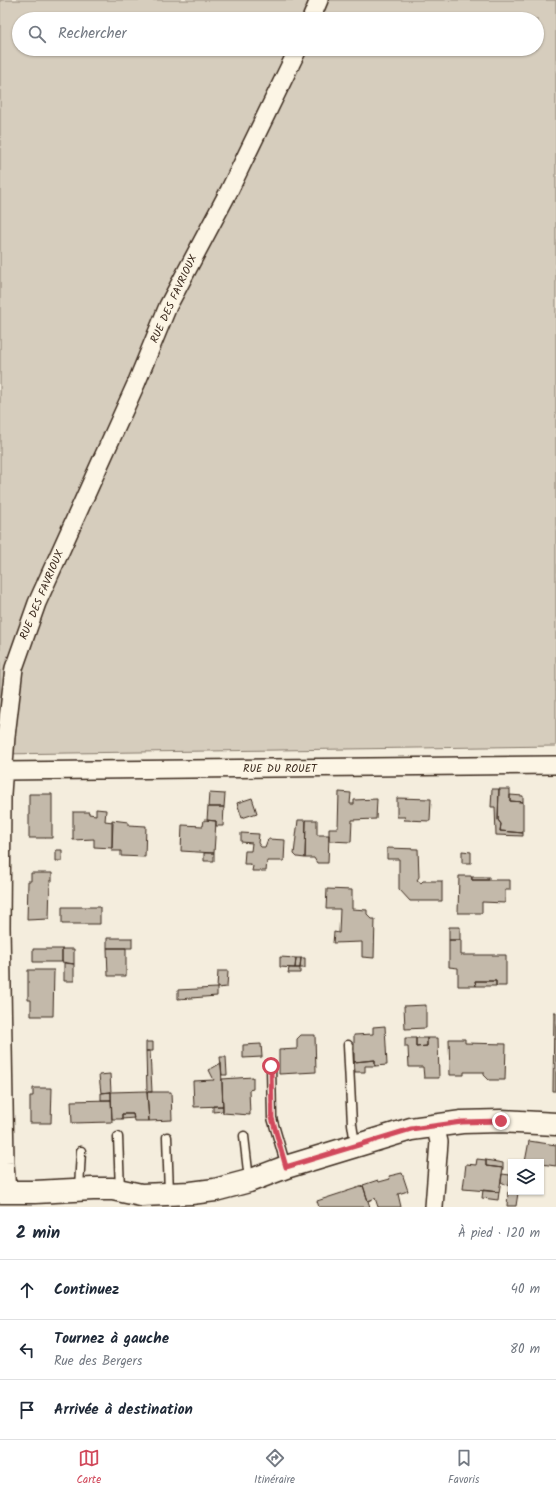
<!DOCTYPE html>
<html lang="fr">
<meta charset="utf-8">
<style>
:root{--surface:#fff;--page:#f2f2f3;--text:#1f2937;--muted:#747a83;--line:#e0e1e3;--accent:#d1495b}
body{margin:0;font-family:Kalam,sans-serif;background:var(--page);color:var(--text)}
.controls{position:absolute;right:12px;bottom:12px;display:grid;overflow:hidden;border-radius:0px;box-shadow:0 1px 3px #0004}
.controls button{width:36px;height:36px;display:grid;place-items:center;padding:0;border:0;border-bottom:1px solid var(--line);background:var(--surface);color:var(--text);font:20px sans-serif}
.stop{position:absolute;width:12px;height:12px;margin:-9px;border:3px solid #d1495b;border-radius:50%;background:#fff}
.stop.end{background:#d1495b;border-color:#fff;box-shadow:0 1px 4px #0008}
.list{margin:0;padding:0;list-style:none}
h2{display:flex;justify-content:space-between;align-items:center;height:52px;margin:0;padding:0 16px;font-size:17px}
h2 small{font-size:13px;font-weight:400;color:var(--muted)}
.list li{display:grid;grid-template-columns:26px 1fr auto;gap:12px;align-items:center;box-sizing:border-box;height:60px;padding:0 16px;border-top:1px solid var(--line)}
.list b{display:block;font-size:15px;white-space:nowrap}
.list p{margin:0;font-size:13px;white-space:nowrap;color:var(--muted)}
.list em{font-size:13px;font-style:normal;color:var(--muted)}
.icon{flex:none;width:22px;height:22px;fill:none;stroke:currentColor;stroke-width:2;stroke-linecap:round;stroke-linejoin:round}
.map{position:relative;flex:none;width:556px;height:1207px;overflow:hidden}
.search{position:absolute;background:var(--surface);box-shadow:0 1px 3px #0004;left:12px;right:12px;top:12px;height:44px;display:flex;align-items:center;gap:10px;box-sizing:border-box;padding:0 14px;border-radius:22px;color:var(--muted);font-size:15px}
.sheet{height:232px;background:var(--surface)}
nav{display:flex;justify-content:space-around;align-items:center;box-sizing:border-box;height:56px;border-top:1px solid var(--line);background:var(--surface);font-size:11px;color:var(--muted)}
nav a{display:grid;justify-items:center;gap:2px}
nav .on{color:var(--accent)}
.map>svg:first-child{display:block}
.green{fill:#d6cdbd;stroke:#887c6e;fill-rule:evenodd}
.building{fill:#c3b9aa;stroke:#3b2a1e}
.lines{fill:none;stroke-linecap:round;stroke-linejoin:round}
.lane-casing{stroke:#3b2a1e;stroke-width:11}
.street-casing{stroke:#3b2a1e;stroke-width:20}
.secondary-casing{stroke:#3b2a1e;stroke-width:25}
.lane{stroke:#fcf5e5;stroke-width:8}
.street{stroke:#fcf5e5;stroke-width:17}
.secondary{stroke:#fcf5e5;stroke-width:22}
.route{stroke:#d1495b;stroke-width:5}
.labels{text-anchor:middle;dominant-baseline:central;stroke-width:3;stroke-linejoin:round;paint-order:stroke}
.street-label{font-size:11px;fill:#3b2a1e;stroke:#fcf5e5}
</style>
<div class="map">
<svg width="556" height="1207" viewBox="0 0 556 1207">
<rect width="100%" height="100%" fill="#f4eddd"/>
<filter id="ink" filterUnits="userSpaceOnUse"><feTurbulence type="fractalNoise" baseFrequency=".025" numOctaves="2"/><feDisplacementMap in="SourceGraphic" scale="8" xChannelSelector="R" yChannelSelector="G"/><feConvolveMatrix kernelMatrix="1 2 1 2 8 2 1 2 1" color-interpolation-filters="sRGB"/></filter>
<g filter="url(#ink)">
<!-- green -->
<path class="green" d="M0,0H556V746L0,754ZM19,19H537V49H19Z"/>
<!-- building -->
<path class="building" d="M492,789H499L498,820L501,824L500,831L523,833V836L496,835L495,807H491Z
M499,789H510V801L523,802V833L500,831L501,824L498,820Z
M339,792L351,793L350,804H354V800L377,799L376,819L352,820L351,842L329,841V828H338Z
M209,793L225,794L224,807H208Z
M29,794H52V838H29Z
M510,795L523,796V802L510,801Z
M252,798L257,813L242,818L237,803Z
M397,798L431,799L430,821L404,820L405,817H397Z
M208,807H224L223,826H216V821L207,820Z
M96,809L106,810L105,821L113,822L112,848L94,847V839L73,840V812H89V814L96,815Z
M112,820L128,822V825L146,826L145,857L121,856V851H112Z
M204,820L216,821L214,853L181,851L182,825L203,826Z
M298,820H306L305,858L297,857L294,854Z
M306,820H317V835H329L328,863H317L314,858H305Z
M241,833L259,834L258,843L261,847H265L268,839L285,840L284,861H267L266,871H252L253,866L250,864H244L245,851H251L252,843L241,842Z
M387,848L418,849L419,877L417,880L421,883L423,881H442V901H410L399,889V859H387Z
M56,850H62V861H56Z
M462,851L471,852V863H462Z
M204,853H214V861H204Z
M31,873H52V881H50L49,919L27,920L28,881H31Z
M459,876H471L472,880H510V890H505V903L482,902V913H458Z
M472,877H489V880H472Z
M327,889L352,890V909L367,910V914L372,919H375L374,958L362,957V942L333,943L334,932L339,933L340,909H326Z
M62,907H100V924H62Z
M449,927H460V940H449Z
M107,938H132V948H107Z
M449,940H461V955H506V986H496V981H475L476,986H458V968L449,967Z
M107,948H126V976H108Z
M33,949H62V962H33Z
M62,949H74V964L62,962Z
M280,957L296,958L295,968L280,967Z
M296,958H301L300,968H295Z
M301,958H305V968H300Z
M64,963L74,964V981H64Z
M289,968H300V973H288Z
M28,970H54L53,1016H31V1000H28Z
M218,971H228L227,987L217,988Z
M475,981H496V986H476Z
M217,988V996L178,999V990Z
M426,1005V1028L405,1029L404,1006Z
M554,1012H556V1091H553Z
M385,1026L387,1065L375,1066V1060L354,1062V1035L373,1034V1027Z
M301,1035H315L316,1072L279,1074V1050L297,1049V1039Z
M405,1038H416V1047L427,1046V1038H438L439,1078H424L423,1067H409L408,1047H405Z
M416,1038H427V1046L416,1047Z
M449,1039H465V1043L506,1044L505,1080H489L484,1075V1072H464V1075H450Z
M146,1042H153V1051H146Z
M261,1044L262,1057L243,1058V1045Z
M146,1051H150L152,1092H147Z
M220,1057H226L227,1075H222Z
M375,1060V1066H365V1072H355L354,1062Z
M221,1063L223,1106L194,1107L193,1081L214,1080L209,1070Z
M110,1074L111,1092L101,1093L99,1075Z
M253,1077V1089L249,1090L250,1115L223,1113L222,1079Z
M33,1088H52L51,1123H30V1096H33Z
M147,1091L149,1121H134L133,1114H122V1119H112L111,1092Z
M111,1092V1100H101V1093Z
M147,1092H171L172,1120L149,1121Z
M111,1100L112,1122L72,1123L71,1101Z
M213,1106H223V1111L213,1112Z
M122,1114H133L134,1118L122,1119Z
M529,1141L556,1145V1166L541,1164V1162H525Z
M477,1159L486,1160V1166L503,1168L499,1192L463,1189L466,1164L476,1165Z
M486,1160L503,1163V1168L486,1166Z
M402,1173L408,1191L398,1194L401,1207H378L375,1198L368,1201L363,1185L378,1180L379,1182L390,1179L389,1176Z
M502,1174L510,1175L509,1186L501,1182Z
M363,1186L370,1207H319L317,1201Z
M483,1190L499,1192L498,1200L482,1198Z
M508,1192L518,1193L516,1206H507Z"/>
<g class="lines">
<!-- lane casing -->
<g class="lane-casing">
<path id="lane" d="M348,1045L352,1124L355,1144
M271,1066L272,1118L286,1166
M244,1136L249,1180
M118,1137L120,1190
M167,1137L169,1193
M79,1188L81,1151"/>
</g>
<!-- street casing -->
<g class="street-casing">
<path id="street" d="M311,19L319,0
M4,771L556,765
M7,1192L5,1163L1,927L2,794L6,736L14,668L37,603L136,384L168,306L229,191L298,49
M434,1207L439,1142L435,1125"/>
</g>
<!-- secondary casing -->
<g class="secondary-casing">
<path id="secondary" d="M0,1192H35L93,1189H113L141,1195L191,1193L215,1190L249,1181L286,1167L411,1129L462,1122L501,1121L556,1124"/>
</g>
<!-- lane -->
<use href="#lane" class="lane"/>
<!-- street -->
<use href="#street" class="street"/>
<!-- secondary -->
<use href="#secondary" class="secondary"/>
</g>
</g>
<g class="lines" filter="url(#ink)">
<!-- route -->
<path class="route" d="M271,1066L272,1118L286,1167L411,1129L462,1122L501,1121"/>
</g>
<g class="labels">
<!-- street labels -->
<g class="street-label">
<text transform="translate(174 299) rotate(-65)">RUE DES FAVRIOUX</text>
<text transform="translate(42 595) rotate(-67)">RUE DES FAVRIOUX</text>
<text x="280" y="769">RUE DU ROUET</text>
</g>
</g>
</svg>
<div class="controls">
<button><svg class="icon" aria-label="layers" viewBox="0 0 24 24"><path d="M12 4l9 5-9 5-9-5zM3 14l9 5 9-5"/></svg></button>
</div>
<div class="stop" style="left:271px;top:1066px"></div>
<div class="stop end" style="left:501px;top:1121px"></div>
<div class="search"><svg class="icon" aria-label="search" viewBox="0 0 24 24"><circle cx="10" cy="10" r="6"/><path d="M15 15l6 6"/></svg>Rechercher</div>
</div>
<section class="sheet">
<h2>2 min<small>À pied · 120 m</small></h2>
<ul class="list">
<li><svg class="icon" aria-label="ahead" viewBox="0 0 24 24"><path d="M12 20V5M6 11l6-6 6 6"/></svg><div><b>Continuez</b></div><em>40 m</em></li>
<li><svg class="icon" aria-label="left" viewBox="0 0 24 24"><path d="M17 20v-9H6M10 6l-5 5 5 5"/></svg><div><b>Tournez à gauche</b><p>Rue des Bergers</p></div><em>80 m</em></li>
<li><svg class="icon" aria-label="arrive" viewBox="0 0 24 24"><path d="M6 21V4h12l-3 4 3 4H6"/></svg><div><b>Arrivée à destination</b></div></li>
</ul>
</section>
<nav>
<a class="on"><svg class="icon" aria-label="map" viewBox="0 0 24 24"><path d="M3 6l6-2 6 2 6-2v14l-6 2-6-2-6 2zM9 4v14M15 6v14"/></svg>Carte</a>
<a><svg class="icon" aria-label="directions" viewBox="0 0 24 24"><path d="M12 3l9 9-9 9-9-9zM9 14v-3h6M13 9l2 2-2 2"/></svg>Itinéraire</a>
<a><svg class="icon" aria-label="saved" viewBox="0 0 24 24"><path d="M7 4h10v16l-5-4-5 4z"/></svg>Favoris</a>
</nav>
